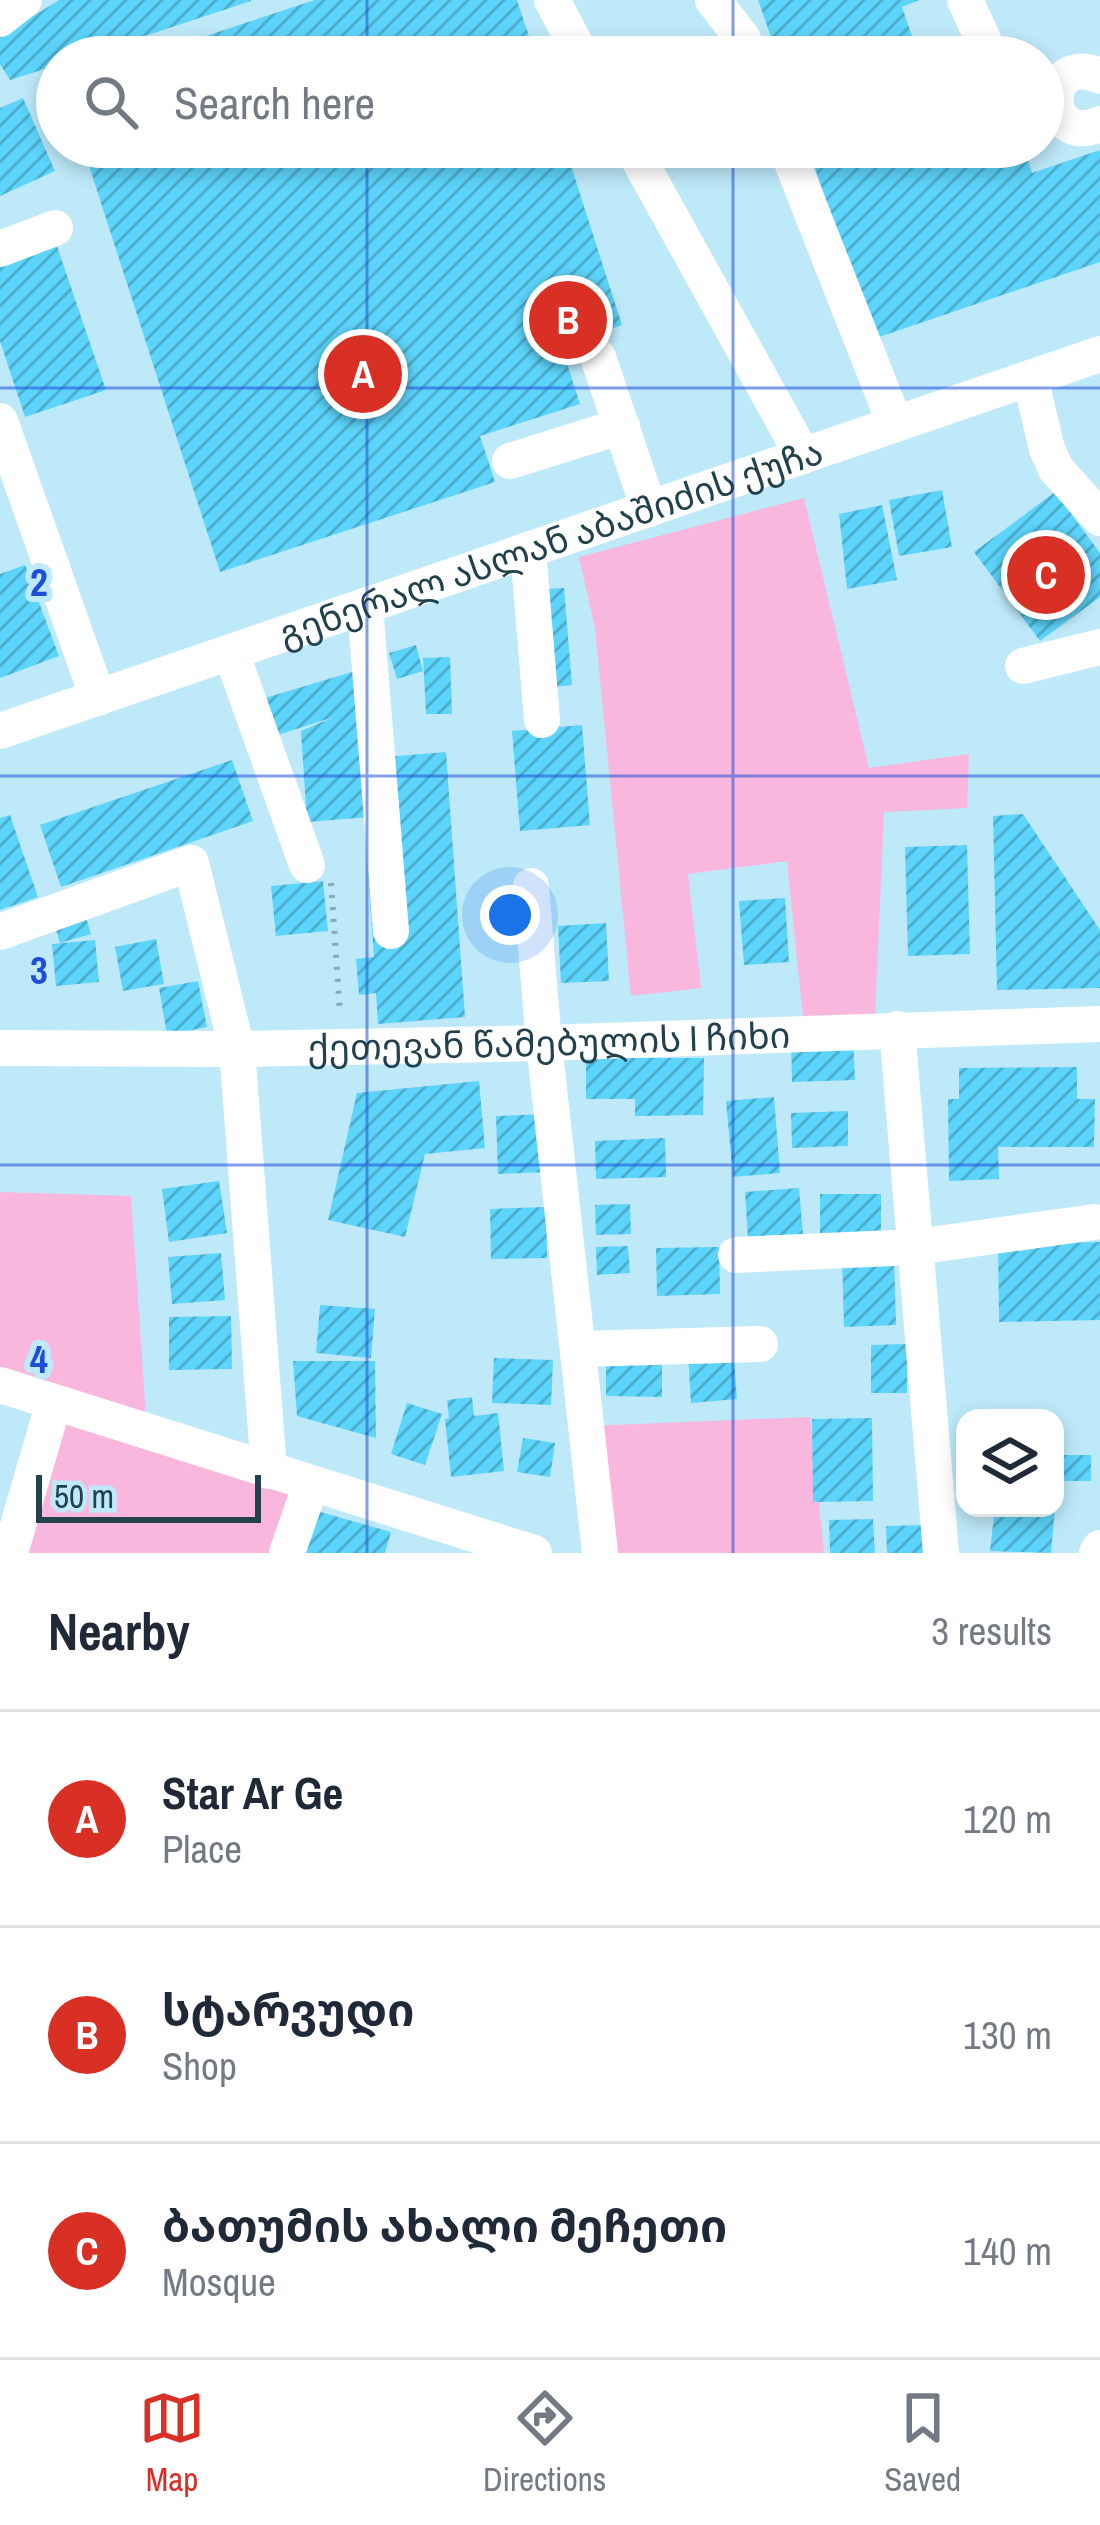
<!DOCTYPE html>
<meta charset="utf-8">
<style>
:root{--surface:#fff;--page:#f6f6f7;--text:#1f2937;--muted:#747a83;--line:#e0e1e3;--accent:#d93025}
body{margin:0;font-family:"Archivo Narrow","Noto Sans Georgian",sans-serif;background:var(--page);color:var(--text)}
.controls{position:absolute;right:36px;bottom:36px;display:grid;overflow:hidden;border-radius:24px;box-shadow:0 6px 18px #0003}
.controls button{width:108px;height:108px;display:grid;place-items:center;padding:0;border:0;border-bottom:3px solid var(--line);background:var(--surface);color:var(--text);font:60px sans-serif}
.scale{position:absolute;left:36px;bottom:30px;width:225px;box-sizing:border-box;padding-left:12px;border:6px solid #22414c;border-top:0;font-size:33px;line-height:42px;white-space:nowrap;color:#22414c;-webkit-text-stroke:9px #bee9f9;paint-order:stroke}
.you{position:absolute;left:510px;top:915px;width:42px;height:42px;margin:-30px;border:9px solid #fff;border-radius:50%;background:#1a73e8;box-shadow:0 0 0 18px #1a73e833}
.badge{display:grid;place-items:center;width:78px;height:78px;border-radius:50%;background:var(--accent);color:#fff;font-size:39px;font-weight:700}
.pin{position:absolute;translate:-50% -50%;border:6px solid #fff;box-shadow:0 3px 12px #0006}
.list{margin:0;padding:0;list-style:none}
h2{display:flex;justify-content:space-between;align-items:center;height:156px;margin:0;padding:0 48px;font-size:51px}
h2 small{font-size:39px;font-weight:400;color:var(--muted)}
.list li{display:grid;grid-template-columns:78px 1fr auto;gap:36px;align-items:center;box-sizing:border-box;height:216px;padding:0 48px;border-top:3px solid var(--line)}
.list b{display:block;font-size:45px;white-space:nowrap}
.list p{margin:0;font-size:39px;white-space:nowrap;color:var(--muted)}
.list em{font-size:39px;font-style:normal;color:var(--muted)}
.icon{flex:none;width:66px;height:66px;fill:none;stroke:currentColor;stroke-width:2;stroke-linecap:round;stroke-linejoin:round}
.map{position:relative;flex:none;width:1100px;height:1553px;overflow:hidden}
.search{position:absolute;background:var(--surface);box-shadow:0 6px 18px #0003;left:36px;right:36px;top:36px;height:132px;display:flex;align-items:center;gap:30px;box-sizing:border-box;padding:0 42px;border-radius:66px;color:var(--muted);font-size:45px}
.sheet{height:804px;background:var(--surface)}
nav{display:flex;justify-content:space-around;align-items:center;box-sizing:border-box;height:168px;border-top:3px solid var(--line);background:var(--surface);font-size:33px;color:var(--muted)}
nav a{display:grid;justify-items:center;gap:6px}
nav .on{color:var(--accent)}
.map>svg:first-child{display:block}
.grass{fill:#f9b7de}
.building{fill:url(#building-hatch)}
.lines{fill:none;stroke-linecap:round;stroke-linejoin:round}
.path{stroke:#85abb9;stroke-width:6;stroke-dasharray:3 9;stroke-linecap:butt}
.minor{stroke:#fff;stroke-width:36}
.grid{fill:none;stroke:#1d4ed8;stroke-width:3;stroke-opacity:0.55}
.labels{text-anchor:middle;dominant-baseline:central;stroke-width:12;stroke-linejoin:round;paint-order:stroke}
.street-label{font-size:36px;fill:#22414c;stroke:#bee9f9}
.grid-label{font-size:39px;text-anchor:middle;font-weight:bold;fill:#1d4ed8;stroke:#bee9f9;stroke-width:12;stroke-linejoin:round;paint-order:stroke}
</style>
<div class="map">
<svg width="1100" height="1553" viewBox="0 0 1100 1553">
<defs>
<pattern id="building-hatch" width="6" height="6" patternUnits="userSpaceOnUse" patternTransform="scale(3)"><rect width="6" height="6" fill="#5dd4fb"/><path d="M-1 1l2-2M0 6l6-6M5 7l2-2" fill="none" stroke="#4caecd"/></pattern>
</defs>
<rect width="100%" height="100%" fill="#bee9f9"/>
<!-- grass -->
<path class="grass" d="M804,498L869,768L969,754L967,808L884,812L875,1019L803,1017L787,861L688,874L701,988L631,996L595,628L579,557Z
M0,1192L131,1196L147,1431L311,1484L287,1553H10L54,1402L0,1385Z
M810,1417L824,1553H600L588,1426Z"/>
<!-- building -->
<path class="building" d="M59,0H251V1L81,57H57V65L10,80L0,64V37Z
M315,0H517L536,57H142Z
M758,0H919L902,7L919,57H778Z
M23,98L55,171L0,196V108Z
M83,147H565L622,325L561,345L580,404L480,436L495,482L220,572Z
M808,147H1024L1032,173L1100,150V262L873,339Z
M56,243L106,390L25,417L0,341V262Z
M942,490L952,547L899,556L889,500Z
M1055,492L1100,553V597L1040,641L974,552Z
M882,505L897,580L847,589L839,514Z
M25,565L59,656L0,678V574Z
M564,588L572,685L554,687L546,589Z
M416,645L423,671L397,679L389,653Z
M450,657L452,714H426L423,658Z
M362,669L370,817L307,822L301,731L334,717L268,738L265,698Z
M582,725L590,825L520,831L512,731Z
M446,752L465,1017L378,1024L376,993L359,995L356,959L374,957L368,874L383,873L374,758Z
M232,760L253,821L61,887L40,825Z
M1023,814L1100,930V988L997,990L993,816Z
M10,815L38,897L0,910V818Z
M967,845L970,954L908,956L905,847Z
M323,881L328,931L276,936L271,886Z
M785,898L789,962L744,965L739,901Z
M83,907L91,934L60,943L52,916Z
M606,923L609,981L561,983L558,926Z
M156,939L164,984L123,991L115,947Z
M95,940L99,982L56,986L52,944Z
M198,981L207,1027L167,1035L159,988Z
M853,1038L855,1080L792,1082L791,1040Z
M586,1052L635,1058H704L703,1115L635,1116V1099H586Z
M1077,1067V1099H1095L1094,1147H998L999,1179L949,1181L948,1099H959V1068Z
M479,1081L485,1148L425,1154L405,1237L328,1220L357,1093Z
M774,1097L780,1173L733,1177L726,1101Z
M848,1111V1146L792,1148L791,1113Z
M546,1114L549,1172L498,1174L496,1116Z
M665,1138L666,1177L596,1179L595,1141Z
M219,1181L227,1233L169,1242L162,1189Z
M799,1188L803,1235L748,1239L745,1192Z
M820,1194H881V1233H820Z
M630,1204L631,1234L596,1235L595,1205Z
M546,1207L547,1258L491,1259L490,1209Z
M1100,1242V1320L999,1322L998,1244Z
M628,1246L630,1273L597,1275L596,1247Z
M719,1247L720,1294L657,1296L656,1248Z
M221,1253L225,1300L172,1304L168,1257Z
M894,1258L896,1325L844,1327L842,1260Z
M320,1305L375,1309L371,1358L316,1353Z
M231,1316L232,1369L169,1370V1317Z
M907,1344V1393H871V1345Z
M733,1350L737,1399L691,1403L688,1353Z
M606,1354L662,1355V1397L606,1396Z
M494,1358L553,1360L551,1405L492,1403Z
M293,1361H375L376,1438L297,1416Z
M472,1397L474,1416L498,1413L504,1471L451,1477L445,1419L449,1418L447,1400Z
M407,1403L442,1414L425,1465L391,1454Z
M872,1418L873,1501L813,1502L812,1419Z
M523,1438L555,1443L550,1477L517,1472Z
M1063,1455H1091V1481H1063Z
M995,1508H1055L1051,1553L990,1551Z
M310,1509L391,1532L385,1553H297Z
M873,1519L875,1553H830L829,1520Z
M927,1525L928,1553H887L886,1526Z"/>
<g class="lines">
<!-- path -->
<path class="path" d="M331,883L340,1013"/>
<!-- minor -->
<g class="minor">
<path d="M552,0L582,57"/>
<path d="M713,0L743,39L750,57"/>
<path d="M965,0L991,57"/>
<path d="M0,19L24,0"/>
<path d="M1100,76C1041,50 1041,149 1100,124"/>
<path d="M632,147L803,456"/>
<path d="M786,147L895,424"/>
<path d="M0,249L55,228"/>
<path d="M598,357L649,509"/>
<path d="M1030,378L1047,449L1056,469L1100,518"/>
<path d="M0,421L98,698"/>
<path d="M510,461L622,426"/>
<path d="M528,550L542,720"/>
<path d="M365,606L391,931"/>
<path d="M231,652L307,865"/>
<path d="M1023,666L1100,647"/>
<path id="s1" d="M0,731L1100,354"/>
<path d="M531,886L544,1043L600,1553"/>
<path d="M0,932L191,863L237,1049L269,1471"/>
<path d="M897,1029L941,1553"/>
<path id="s2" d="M0,1048L237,1049L544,1043L1100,1024"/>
<path d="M736,1255L916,1247L1094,1222"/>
<path d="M580,1349L760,1344"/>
<path d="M0,1385L534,1553"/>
<path d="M10,1553L54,1402"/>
<path d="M287,1553L311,1484"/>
<path d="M1097,1553L1100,1548"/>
</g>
</g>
<!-- grid -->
<path class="grid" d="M367,0V57M733,0V57M367,147V1553M733,147V1553M0,388H1100M0,776H1100M0,1165H1100"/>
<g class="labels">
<!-- street labels -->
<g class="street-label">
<text stroke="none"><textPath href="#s1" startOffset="582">გენერალ ასლან აბაშიძის ქუჩა</textPath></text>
<text stroke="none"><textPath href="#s2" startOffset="549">ქეთევან წამებულის I ჩიხი</textPath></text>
</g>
</g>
<g class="grid-label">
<text x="39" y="596">2</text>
<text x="39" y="984">3</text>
<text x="39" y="1373">4</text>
</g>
</svg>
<div class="controls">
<button><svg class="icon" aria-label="layers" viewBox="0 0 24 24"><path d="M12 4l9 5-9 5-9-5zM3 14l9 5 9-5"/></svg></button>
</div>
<div class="scale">50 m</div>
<div class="you"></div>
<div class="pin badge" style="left:363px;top:374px">A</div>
<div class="pin badge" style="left:568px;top:320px">B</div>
<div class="pin badge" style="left:1046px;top:575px">C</div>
<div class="search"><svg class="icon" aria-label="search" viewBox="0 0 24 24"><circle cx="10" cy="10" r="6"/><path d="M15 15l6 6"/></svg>Search here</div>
</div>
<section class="sheet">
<h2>Nearby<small>3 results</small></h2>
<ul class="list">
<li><span class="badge">A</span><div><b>Star Ar Ge</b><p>Place</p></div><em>120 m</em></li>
<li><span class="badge">B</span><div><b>სტარვუდი</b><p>Shop</p></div><em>130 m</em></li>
<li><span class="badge">C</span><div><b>ბათუმის ახალი მეჩეთი</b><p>Mosque</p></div><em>140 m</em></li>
</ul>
</section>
<nav>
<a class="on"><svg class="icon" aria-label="map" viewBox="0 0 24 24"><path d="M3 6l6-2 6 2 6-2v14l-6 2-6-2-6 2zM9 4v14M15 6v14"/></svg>Map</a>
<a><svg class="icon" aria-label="directions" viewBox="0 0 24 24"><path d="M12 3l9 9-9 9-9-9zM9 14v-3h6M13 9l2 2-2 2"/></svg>Directions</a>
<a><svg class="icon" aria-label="saved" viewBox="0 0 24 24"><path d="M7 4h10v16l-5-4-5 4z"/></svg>Saved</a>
</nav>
